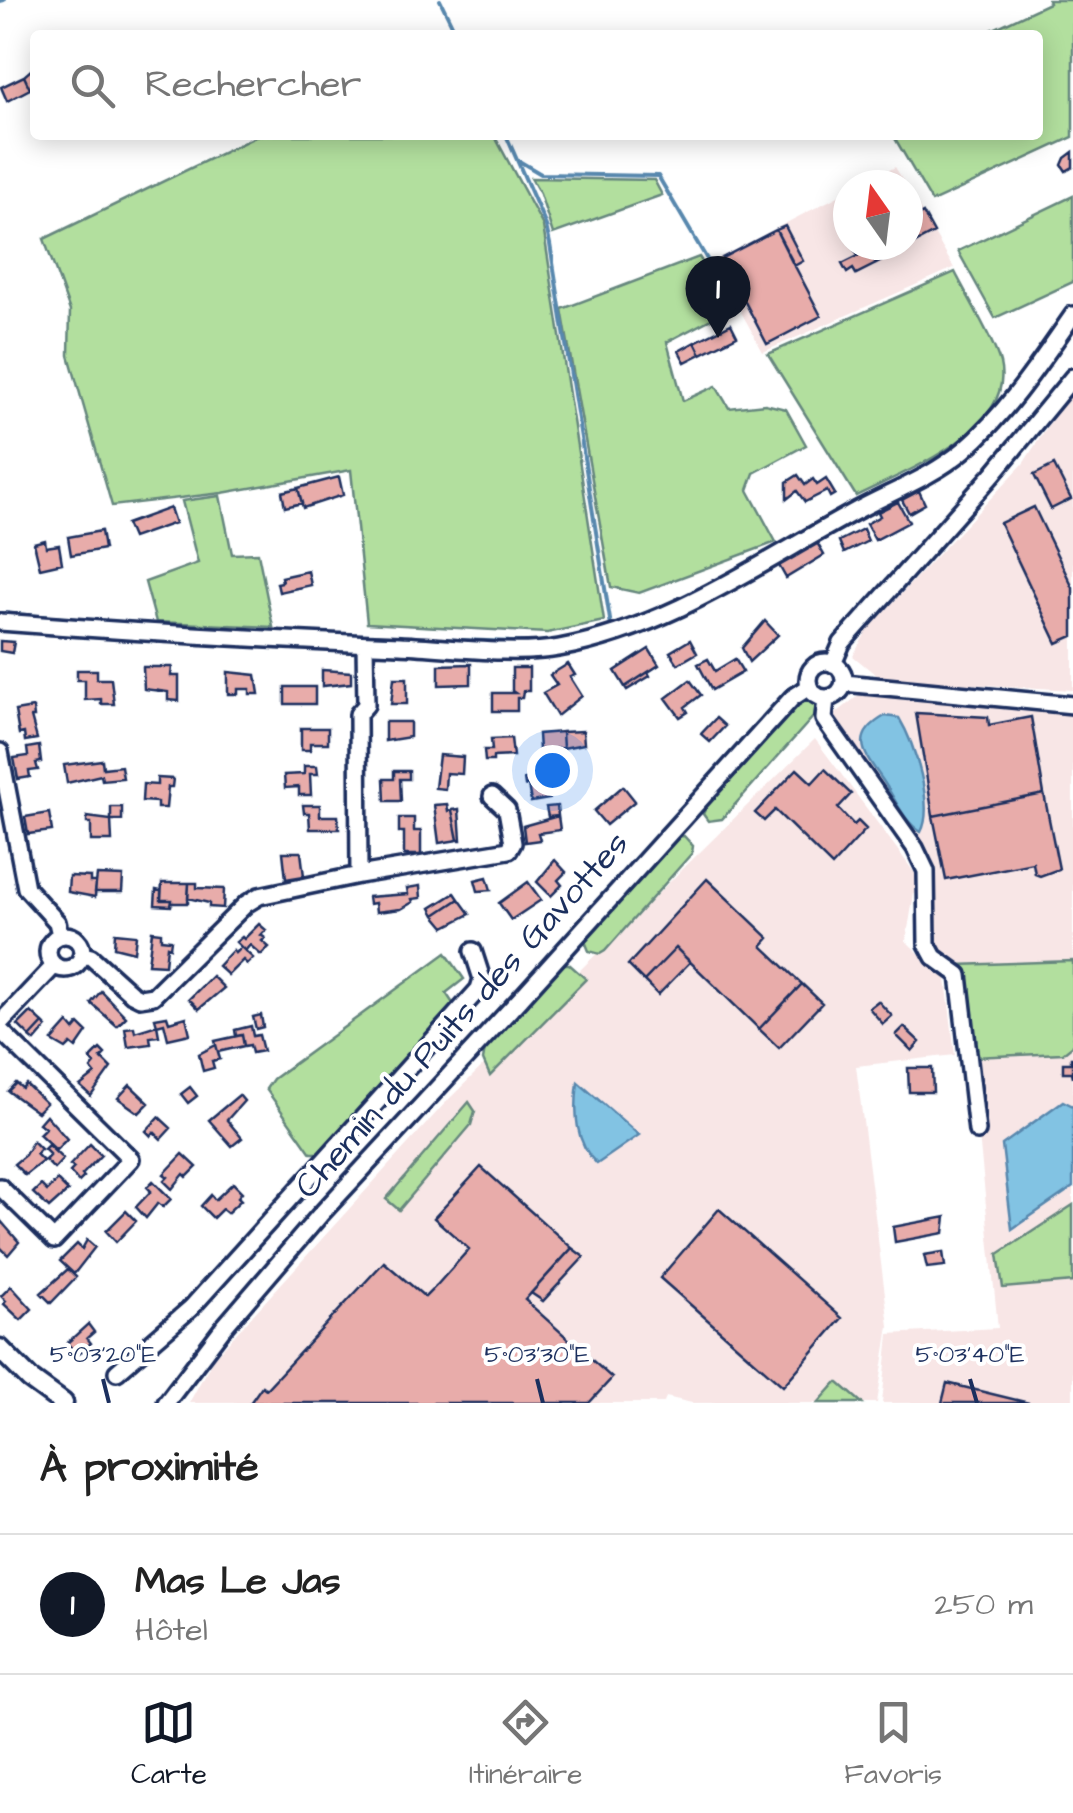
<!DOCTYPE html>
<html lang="fr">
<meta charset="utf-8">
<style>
:root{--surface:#fff;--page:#f6f6f6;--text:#222;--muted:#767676;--line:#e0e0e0;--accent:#111827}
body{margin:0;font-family:"Architects Daughter",sans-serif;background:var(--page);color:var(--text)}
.compass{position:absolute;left:833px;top:170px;width:90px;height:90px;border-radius:50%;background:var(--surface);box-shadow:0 5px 25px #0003;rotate:346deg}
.you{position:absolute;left:552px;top:770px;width:35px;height:35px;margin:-25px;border:8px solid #fff;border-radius:50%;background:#1a73e8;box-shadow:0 0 0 15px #1a73e833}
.badge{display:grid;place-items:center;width:65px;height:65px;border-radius:50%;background:var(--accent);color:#fff;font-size:32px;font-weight:700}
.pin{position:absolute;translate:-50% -82px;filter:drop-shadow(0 2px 5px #0008)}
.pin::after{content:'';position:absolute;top:52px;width:35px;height:30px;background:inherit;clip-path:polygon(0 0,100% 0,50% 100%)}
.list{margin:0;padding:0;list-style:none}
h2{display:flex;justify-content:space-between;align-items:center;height:130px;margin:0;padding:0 40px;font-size:42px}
h2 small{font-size:32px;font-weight:400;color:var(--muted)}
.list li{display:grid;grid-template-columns:65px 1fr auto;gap:30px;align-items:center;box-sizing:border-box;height:140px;padding:0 40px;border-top:2px solid var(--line)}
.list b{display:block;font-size:38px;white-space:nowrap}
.list p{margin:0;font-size:32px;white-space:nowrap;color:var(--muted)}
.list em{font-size:32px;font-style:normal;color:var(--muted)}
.icon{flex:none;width:55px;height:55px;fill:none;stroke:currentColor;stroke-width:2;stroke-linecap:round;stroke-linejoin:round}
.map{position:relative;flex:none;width:1073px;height:1403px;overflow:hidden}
.search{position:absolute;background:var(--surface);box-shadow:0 5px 25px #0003;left:30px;right:30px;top:30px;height:110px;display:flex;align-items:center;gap:25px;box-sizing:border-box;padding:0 35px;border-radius:10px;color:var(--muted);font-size:38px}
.sheet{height:270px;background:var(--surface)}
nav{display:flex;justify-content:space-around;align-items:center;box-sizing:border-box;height:140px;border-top:2px solid var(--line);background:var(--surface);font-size:28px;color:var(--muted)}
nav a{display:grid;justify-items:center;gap:5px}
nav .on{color:var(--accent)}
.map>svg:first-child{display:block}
.built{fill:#f8e6e6}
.green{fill:#b2df9e;stroke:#66877e;stroke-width:2.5}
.water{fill:#82c3e3;stroke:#5988ae;stroke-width:2.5}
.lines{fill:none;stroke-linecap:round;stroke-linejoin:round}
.stream{stroke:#5988ae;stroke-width:4}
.building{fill:#e8acaa;stroke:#1b2f5e;stroke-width:2.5}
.minor-casing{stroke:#1b2f5e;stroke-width:22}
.major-casing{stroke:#1b2f5e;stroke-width:25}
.minor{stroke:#fff;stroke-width:15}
.major{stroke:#fff;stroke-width:18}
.ticks{fill:none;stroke:#1b2f5e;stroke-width:4}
.labels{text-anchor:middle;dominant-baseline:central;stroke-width:8;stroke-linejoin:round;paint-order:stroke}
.street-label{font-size:35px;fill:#1b2f5e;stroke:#fff}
.ticks-label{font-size:25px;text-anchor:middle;fill:#1b2f5e;stroke:#fff;stroke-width:8;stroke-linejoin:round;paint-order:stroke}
</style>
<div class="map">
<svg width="1073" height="1403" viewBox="0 0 1073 1403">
<rect width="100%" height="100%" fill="#fff"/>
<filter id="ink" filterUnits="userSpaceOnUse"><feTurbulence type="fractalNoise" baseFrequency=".01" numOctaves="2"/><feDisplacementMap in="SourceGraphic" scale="20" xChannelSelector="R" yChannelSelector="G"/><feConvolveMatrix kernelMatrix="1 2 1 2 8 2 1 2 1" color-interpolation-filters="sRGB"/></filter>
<g filter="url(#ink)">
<!-- built -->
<path class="built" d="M895,167L906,185H860Z
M908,189L954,268L763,352L713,261L848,191V245H908Z
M1073,387V690L881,679L853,656L868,629L1023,464Z
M865,690L1073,712V1403H882L889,1334L998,1328L963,972L938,945L933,867L832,717Z
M815,739L917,876L906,941L946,979L955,1055L856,1066L889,1326L877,1403H692L666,1397L664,1403H189L213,1359L447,1101Z"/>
<!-- green -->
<path class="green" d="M1048,0H1073V137L932,202L893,135H1038V35H981L1049,3Z
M259,135H494L543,226L604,621L547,633L367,623L351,470L222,493L112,506L69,355L70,311L44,239Z
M531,178L654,180L662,195L553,234L540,194Z
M1073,196V282L995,318L958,251Z
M699,257L732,308L667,342L683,401L716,386L729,408L765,404L786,409L806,445L754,473L748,490L776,542L639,593L611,587L562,309Z
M955,272C966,294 995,342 1000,363C1016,431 903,472 856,496L768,354Z
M220,496L232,554L258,553L273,627L156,622L145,582L198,563L182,501Z
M808,700L816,705L814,716L722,819L708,821L703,814L711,796L795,706Z
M684,836L693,846L692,853L605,951L600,954L589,951L585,941L588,933L675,837Z
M446,953L464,979L446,993L454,1005L320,1153H311L266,1089L273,1079Z
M1073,961V1045L1063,1053L973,1057L958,965Z
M561,964H569L586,979L490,1076L483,1060L485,1049Z
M469,1102L475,1111L471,1125L399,1210L386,1199Z
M1073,1205V1282L1003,1288L998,1254Z
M836,1383H839L862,1403H818Z"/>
<!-- water -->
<path class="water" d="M885,716L899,718C914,743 935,806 921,832C905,822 897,803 887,787C870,759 844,739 885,716Z
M578,1082L639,1135L597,1164C575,1143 574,1112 578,1082Z
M1063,1101L1073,1106V1187L1012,1229L1002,1145Z"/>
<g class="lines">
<!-- stream -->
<path class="stream" d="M440,0L457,35
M0,1L4,0
M506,135L546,226L550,244L611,626
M519,161L541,174L658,176L731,300
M0,613L140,624
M244,630L280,632
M587,634L640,617
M349,636L539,643"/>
</g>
<!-- building -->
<path class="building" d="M32,69L35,71V87L30,89L24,76Z
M24,76L30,89L7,101L1,87Z
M1073,152V167L1066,171L1062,165L1065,158Z
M923,213L934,233L915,243L908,231V221Z
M785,226L803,261L794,266L776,230Z
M776,230L821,316L767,344L722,258Z
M908,231L915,243L876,264L867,245H908Z
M862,245H867L876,264L856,274L853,269L847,273L842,264L858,256L854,249Z
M731,324L737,336L701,354L695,342Z
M695,342L701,354L685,362L679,351Z
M1054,465L1071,499L1051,509L1034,475Z
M798,475L805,485L813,479L817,485L826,479L835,494L830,497L827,491L805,502L797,491L787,499V482Z
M339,477L343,495L303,508L298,488Z
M298,488L302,503L285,507L282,492Z
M919,491L925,504L909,513L902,500Z
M898,502L909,522L875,540L866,524L880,516L878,512Z
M1034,507L1073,588V636L1057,643L1000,523Z
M170,508L175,523L132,538L126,524Z
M863,529L868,541L844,553L839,541Z
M101,531L104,549L71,555L68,537Z
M45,540L46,547L59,545L62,563L40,568L34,543Z
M816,541L824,555L786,578L777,562L788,555L790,558Z
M308,571L311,585L279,592L277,583L282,582L281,577Z
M765,621L778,635L749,662L742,648Z
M690,640L697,653L678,664L670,652Z
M0,641L14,642L12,653L0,651Z
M649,649L659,665L625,687L615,671Z
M708,659L715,671L735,659L743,672L712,690L698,664Z
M471,664V684L439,685V665Z
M568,664L575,675L570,677L582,696L557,716L543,693L557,685L550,675Z
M143,667H172L171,676H179V701L168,700V692L144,689Z
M512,668H529V691H523L522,698H517V711H493V693H515L512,691Z
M77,670H97V679H111L114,704H101V699L85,700V680H77Z
M322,670L351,672V683L322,686Z
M228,672L256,675L259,694H250V689H238V694H228Z
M648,672L650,676L627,690L625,687Z
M394,678H407V704H391Z
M690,680L701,695L685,707L688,712L680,717L666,698Z
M285,687H315V704H285Z
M33,708L34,717H31L37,739L25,741L24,733L19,734L15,711Z
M916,713L988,717L989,725L1031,717L1044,794L933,816Z
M716,718L725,726L710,742L701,734Z
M385,722H410V737L385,741Z
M301,728H328V743H310V750H301Z
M583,731L584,744L563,748L562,732Z
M562,732L563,748L539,750L538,734Z
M511,738L513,756L493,757V761H485L484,750H492L491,739Z
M39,746L41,762L36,763L38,770L29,771L30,777L18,779L14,758L28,756L27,748Z
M439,755L463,757L462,774L446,773L445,789L435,788Z
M102,760L103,768L121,766L123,778L102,780L101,775L67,783L64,765Z
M304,766H317L318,774H310L311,795H299V787L285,788L284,775L304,774Z
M797,769L812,783L825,769L851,794L838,808L854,825L858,821L866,829L832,866L775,810L764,821L755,813Z
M394,771H409V779H400L401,801H385L384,779H394Z
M546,776L549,799L531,802L528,785L525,786L524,779Z
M157,778L173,779L172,787H168L166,808H157V802L142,801L143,784L157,785Z
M623,786L635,801L606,825L594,811Z
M1044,794L1059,869L1040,876L1035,874L1033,863L946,880L933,816Z
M447,804L448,811L452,810L458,840L439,843L434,805Z
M303,805H320V816H338L339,829H310L309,813H304Z
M557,806L558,816L548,817L546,807Z
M111,807H122V820H111Z
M459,809L461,840H458L452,810Z
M49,813L52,831L28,834L25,817Z
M558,816L560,830L538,833L540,840L525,842L523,826Z
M87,817L111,820L112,841H91V823H87Z
M399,818H414V831H421V855H404V832H399Z
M283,852H301L304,876L286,879Z
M555,860L566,872L558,880L562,885L551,896L537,882Z
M97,875L123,876L122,892H95Z
M69,876L90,877V882H96L95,897L68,892Z
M487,877L491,890L478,891L475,880Z
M707,879L769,938L762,946L802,984L759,1029L676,948L644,981L628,965Z
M528,882L541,900L511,920L499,903Z
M162,883H189L188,903H172V900H161Z
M189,883H197V888L224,889L223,908L209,907V903L188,898Z
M420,886L421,898L412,899L413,902L401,909L376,912L375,903L369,904L368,897L408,894L407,888Z
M156,890L161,891V900H172L171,906L155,905Z
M455,893L459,899L435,915L431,908Z
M459,899L470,914L445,927L435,915Z
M259,924L266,930L261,935L265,938L262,941L269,947L261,955L250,945L245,951L236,942L242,937L244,939Z
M152,931L161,932V939L171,940L170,947L167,946L165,965L148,964Z
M115,933L136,935L134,952L114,947Z
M241,947L253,958L247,964L243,960L228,975L218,966L233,950L235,953Z
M676,948L690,962L658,995L644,981Z
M212,976L224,988L199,1009L189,999Z
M802,984L822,1003L779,1048L759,1029Z
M101,991L126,1017L117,1026L91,1003Z
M878,1001L892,1016L883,1024L869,1008Z
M31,1012L43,1023L30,1037L18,1025Z
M261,1015L263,1027L256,1029L253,1017Z
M167,1016L169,1022L186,1017L190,1034L168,1039L164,1023L157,1025L155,1018Z
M43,1023L47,1027L35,1041L30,1037Z
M68,1023L74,1030L79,1024L87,1032L76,1048L71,1044L66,1049L52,1041Z
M157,1025L159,1036L150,1037L151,1044L128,1047L125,1028L134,1027L135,1032Z
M251,1026L253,1036L259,1035L263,1051L252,1053L250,1045L244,1046L242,1035L236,1036L235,1030Z
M904,1027L920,1042L912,1051L896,1035Z
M242,1035L244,1046L218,1052L215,1041Z
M216,1045L220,1059L212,1061L214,1068L203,1071L199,1054Z
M100,1049L105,1054L101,1058L111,1068L91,1096L80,1086L95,1074L91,1069L95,1064L90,1059Z
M1071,1058H1073V1077L1072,1072H1063V1063H1071Z
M908,1068H932L933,1092H909Z
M16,1083L22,1088L26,1084L46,1103L37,1112L8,1091Z
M130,1085L149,1103L139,1113L118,1098Z
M190,1087L197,1096L188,1103L181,1094Z
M239,1095L244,1101L227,1120L242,1138L232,1146L209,1120Z
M46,1115L67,1139L56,1150L39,1134L45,1128L39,1123Z
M159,1117L171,1128L161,1139L154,1132L151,1136L146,1131Z
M33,1141L41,1149L36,1154L43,1161L25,1175L14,1164L25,1155Z
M90,1144L101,1155L82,1175L84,1177L79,1182L70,1172L74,1168L70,1165Z
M48,1145L63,1159L54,1169L45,1160L50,1155L44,1149Z
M183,1154L197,1167L187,1177L184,1174L172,1189L164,1181L168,1177L164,1174Z
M481,1167L572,1248L525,1300L612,1378L589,1403H250L262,1386L266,1389L384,1262L425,1297L437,1285L469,1249L434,1218Z
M57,1180L68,1191L49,1208L33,1193L41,1185L47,1191Z
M153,1181L171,1199L163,1207L158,1203L146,1218L136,1207L151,1191L147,1187Z
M233,1183L242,1192L238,1197L241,1200L227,1213L222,1209L213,1218L201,1206L211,1195L215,1200Z
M719,1209L842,1318L783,1386L660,1278Z
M126,1211L136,1221L116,1242L106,1231Z
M946,1217L944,1233L895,1242L893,1227Z
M0,1220L19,1242L8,1255L0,1247Z
M87,1240L95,1247L74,1274L60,1261L77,1244L82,1249Z
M572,1248L584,1257L543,1301L531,1293Z
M943,1252L945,1266L927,1268L924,1255Z
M68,1269L76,1277L51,1303L41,1293Z
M11,1286L32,1309L21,1320L4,1304L6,1301L1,1296Z
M88,1324L94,1332L87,1338L91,1343L78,1355L67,1343Z
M947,1383L1029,1403H942Z"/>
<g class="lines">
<!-- minor casing -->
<g class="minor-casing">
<path id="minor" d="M0,622C133,632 267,640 400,645C445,647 517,656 559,648C668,628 757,565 852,513C890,492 931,478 964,450C1007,413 1041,361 1073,315
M808 680a18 18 0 1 1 36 0a18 18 0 1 1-36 0Z
M833,664L842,643L993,474L1073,377
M844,683L1073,705
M826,698L824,719L915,848L926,871L927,944L934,957L959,975L977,1131
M0,752L26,888L57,922L60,935
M359,875L509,850L513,843L507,810L492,796
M48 952a17 17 0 1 1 34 0a17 17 0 1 1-34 0Z
M83,955L91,957L132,994L140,998L153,996L246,904L259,896L359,875L358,714L366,705L365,644
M0,1023L54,966
M0,1030L131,1159L54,1240L0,1187
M117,1372L191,1308L479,989L482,979L473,951
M166,1403L223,1328L320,1215L520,999L792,698L809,687"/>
</g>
<!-- major casing -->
<g class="major-casing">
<path id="major" d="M0,1349L30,1379L63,1403"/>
</g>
<!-- minor -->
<use href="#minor" class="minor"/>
<!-- major -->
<use href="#major" class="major"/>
</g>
</g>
<!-- ticks -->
<path class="ticks" d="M103,1379L109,1403M537,1379L543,1403M970,1379L977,1403"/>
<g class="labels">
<!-- street labels -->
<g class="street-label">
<text transform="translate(462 1015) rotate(-48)">Chemin du Puits des Gavottes</text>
</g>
</g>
<g class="ticks-label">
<text x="103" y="1362">5°03'20"E</text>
<text x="537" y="1362">5°03'30"E</text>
<text x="970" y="1362">5°03'40"E</text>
</g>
</svg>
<svg class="compass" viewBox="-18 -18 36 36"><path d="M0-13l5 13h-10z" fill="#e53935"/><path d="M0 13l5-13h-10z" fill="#767676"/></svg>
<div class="you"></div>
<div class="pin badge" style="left:718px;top:338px">1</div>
<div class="search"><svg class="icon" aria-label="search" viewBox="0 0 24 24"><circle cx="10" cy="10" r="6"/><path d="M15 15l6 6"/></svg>Rechercher</div>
</div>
<section class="sheet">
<h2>À proximité<small></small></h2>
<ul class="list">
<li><span class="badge">1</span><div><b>Mas Le Jas</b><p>Hôtel</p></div><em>250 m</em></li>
</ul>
</section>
<nav>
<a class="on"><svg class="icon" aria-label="map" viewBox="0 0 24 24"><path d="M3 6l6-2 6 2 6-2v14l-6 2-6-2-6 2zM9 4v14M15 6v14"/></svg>Carte</a>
<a><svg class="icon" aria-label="directions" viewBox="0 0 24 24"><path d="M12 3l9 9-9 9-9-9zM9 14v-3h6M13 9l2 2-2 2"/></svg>Itinéraire</a>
<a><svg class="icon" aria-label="saved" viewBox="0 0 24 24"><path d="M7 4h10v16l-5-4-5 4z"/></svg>Favoris</a>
</nav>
